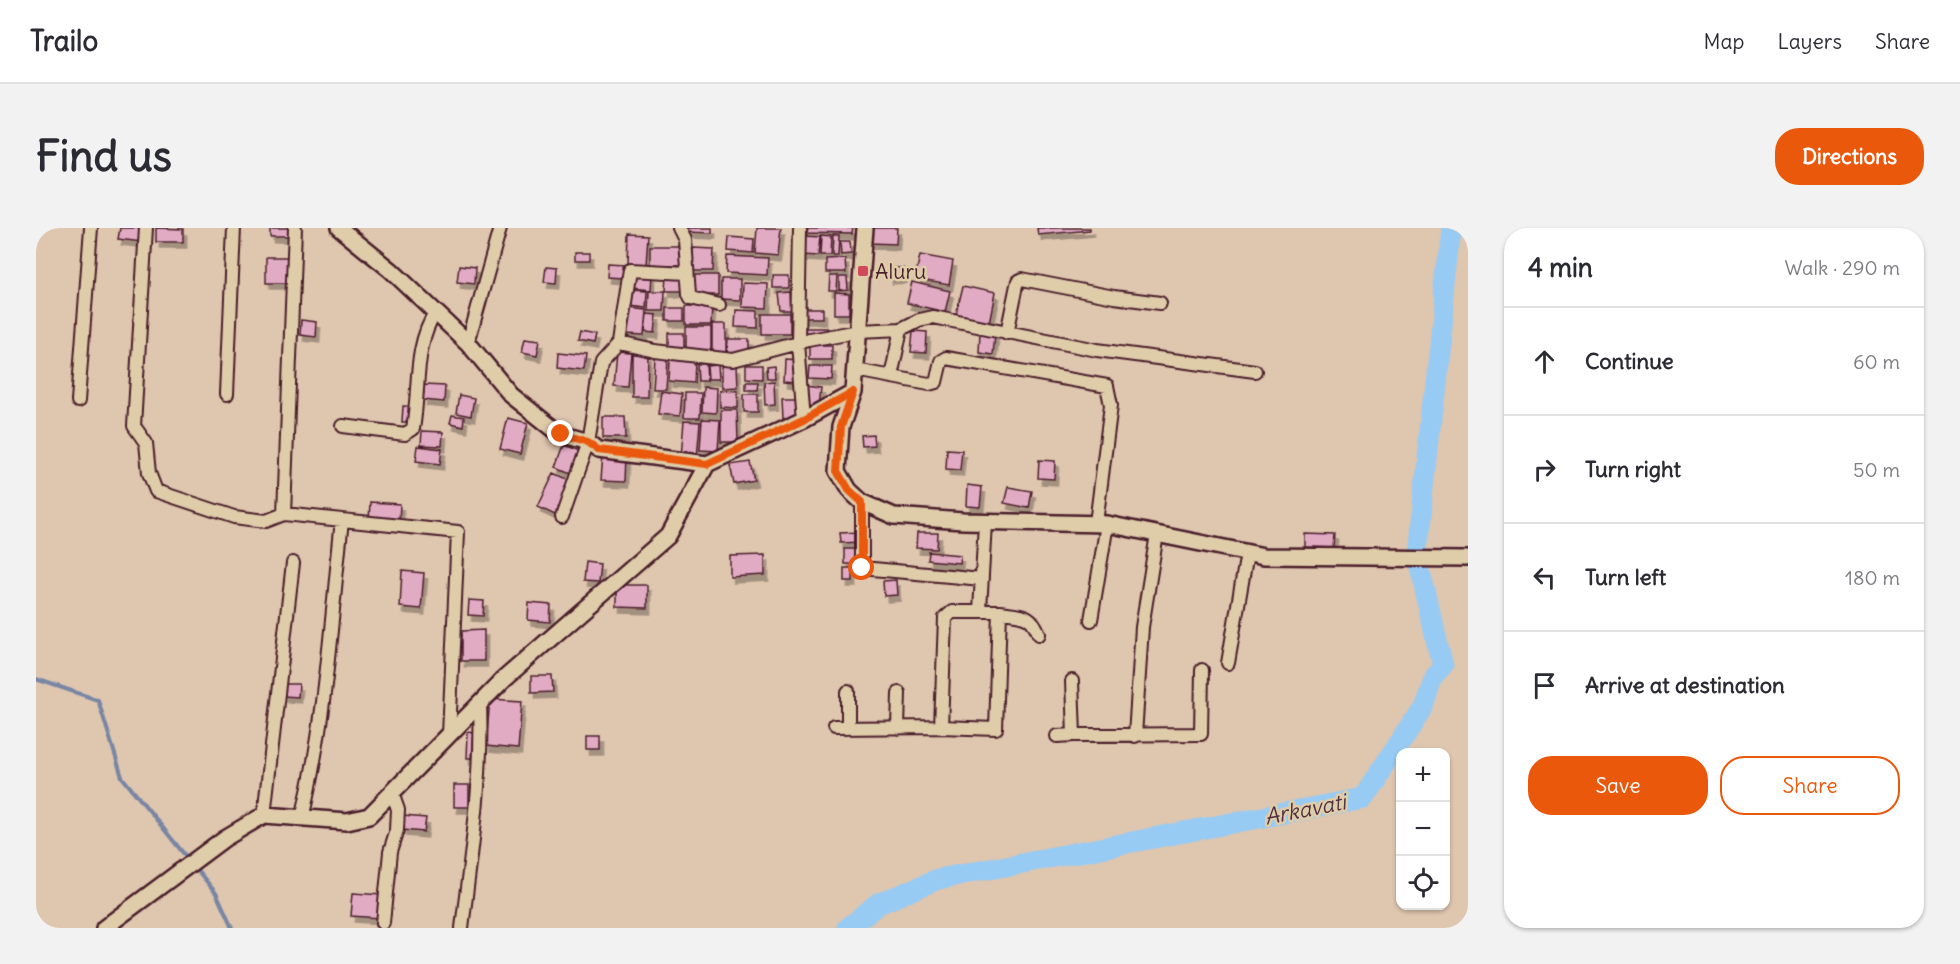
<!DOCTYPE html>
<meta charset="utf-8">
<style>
:root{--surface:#fff;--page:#f2f2f3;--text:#2b2b33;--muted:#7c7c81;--line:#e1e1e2;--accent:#ea580c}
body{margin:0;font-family:Delius,sans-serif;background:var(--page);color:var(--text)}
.controls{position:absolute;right:18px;bottom:18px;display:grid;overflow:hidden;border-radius:12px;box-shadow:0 2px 4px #0004}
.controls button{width:54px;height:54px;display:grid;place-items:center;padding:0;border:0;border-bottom:2px solid var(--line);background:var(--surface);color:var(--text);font:30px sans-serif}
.stop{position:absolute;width:18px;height:18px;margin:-14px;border:4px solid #ea580c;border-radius:50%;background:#fff}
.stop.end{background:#ea580c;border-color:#fff;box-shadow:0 2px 6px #0008}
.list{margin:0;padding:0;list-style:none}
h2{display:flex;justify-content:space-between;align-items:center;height:78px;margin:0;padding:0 24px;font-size:26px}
h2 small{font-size:20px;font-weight:400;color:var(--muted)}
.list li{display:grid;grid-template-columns:39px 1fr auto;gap:18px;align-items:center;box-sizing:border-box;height:108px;padding:0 24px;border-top:2px solid var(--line)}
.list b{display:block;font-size:22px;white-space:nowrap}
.list em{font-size:20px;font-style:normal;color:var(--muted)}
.actions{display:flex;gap:12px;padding:18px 24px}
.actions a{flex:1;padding:14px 0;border:2px solid var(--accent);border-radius:24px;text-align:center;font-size:21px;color:var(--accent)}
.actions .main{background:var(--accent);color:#fff}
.icon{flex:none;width:33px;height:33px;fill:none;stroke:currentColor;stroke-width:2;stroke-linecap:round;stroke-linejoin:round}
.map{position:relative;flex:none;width:1432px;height:700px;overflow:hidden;border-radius:24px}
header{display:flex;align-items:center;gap:36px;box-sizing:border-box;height:84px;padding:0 30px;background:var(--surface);border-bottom:2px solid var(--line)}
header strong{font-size:28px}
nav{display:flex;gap:33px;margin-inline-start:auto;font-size:21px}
.intro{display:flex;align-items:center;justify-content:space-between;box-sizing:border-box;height:144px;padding:0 36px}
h1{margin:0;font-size:42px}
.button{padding:15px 27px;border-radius:24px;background:var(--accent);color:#fff;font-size:21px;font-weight:700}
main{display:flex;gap:36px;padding:0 36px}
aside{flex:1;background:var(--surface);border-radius:24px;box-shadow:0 2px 4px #0004}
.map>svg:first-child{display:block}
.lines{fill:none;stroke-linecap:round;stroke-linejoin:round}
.stream{stroke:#7886a4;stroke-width:4}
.river{stroke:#97cbf4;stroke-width:21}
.building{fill:#e1abc4;stroke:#4a1f2b;stroke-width:1.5;filter:url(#shadow)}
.minor-casing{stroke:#4a1f2b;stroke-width:16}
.tertiary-casing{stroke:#4a1f2b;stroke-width:20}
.minor{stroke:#dfcdaa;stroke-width:12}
.tertiary{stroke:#dfcdaa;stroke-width:15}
.route{stroke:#ea580c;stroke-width:8}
.poi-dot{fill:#d1495b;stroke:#dfcdaa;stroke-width:2}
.labels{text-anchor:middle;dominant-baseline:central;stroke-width:5;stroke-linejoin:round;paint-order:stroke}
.poi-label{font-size:21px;fill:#4a1f2b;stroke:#dfcdaa;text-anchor:start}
.water-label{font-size:22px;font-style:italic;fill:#52303f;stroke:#dfcdaa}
</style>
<header>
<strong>Trailo</strong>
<nav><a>Map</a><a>Layers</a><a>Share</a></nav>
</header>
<div class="intro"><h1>Find us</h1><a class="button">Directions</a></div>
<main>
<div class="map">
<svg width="1432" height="700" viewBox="0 0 1432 700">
<defs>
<filter id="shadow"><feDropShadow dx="3.5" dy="6" stdDeviation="0" flood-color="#0004"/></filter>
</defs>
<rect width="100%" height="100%" fill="#dfc6af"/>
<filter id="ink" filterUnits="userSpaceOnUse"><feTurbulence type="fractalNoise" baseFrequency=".0167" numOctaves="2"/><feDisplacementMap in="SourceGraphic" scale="12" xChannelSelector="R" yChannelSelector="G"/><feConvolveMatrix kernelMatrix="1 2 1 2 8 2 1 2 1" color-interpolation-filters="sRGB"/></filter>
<g filter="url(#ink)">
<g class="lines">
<!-- stream -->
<path class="stream" d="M0,451L62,472L86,549L152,631
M157,637L180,665L196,700"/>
<!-- river -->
<path class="river" d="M812,700L842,676L902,651L1327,570L1387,478L1397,448L1407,437L1381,326L1415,0"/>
</g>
<!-- building -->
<path class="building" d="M84,0H107L106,14L82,11Z
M120,0L147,1V14H120Z
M234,0H255V8H234Z
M648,0H676V5L648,4Z
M721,0H745L742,27L719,25Z
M765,0H817L816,6L765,5Z
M835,0H861L860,16L835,15Z
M1001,0H1054V2L1002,7Z
M593,6L612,7L610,37L592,36Z
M768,8L784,9L782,28L767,27Z
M785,8L795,9L794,28H784Z
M797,8H803L802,28H796Z
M693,9L718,11L717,25L692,23Z
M804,14H814L815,26L805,27Z
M614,18H646V37H614Z
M657,20L678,21L677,43H657Z
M539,24H553V32H539Z
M884,27L917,33L913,57L879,51Z
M691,28L732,30L731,47L690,45Z
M230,29H252V55H230Z
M809,31L810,45H789V32Z
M572,36L589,37L587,50L571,49Z
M423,38L439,40L438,56L421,54Z
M510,39L521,40L520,55L508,54Z
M852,40H867V49L853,50Z
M596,44L616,46L615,62L595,60Z
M657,47H682V67H657Z
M737,47H753V60H737Z
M631,48H648V63H630Z
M793,48H801L800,63H792Z
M803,49H811L812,62L803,63Z
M685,51H704V72L685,71Z
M876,54L914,63L909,84L871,75Z
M707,55L732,56L731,80L706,79Z
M927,58L959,65L953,95L920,87Z
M594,62L611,63L610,80L593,78Z
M613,63H629L628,83H612Z
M755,64L756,83H745L743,65Z
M798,65L813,66V86H798Z
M650,78H676L675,97H650Z
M592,80L610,82L608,108L589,107Z
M631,80H648V93H631Z
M763,81H786V90H763Z
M700,82L722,83V100L699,99Z
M611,86L621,87L619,105L609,104Z
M726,86H754V106H726Z
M265,92L281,94L280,109L264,107Z
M676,96H690V125H676Z
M650,99H675V125H650Z
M769,100H791V106H769Z
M877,103L891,104L890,125L875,124Z
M544,104L559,107L557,116L542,113Z
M944,104L959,105L957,126L943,124Z
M633,105H648V125L633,124Z
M489,110L504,112L501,127L486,124Z
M692,111H713V126H691Z
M774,117H796V131H774Z
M581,124L595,125L592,159L578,158Z
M522,125L550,128L548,143L521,140Z
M596,126H612L611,169H596Z
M619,130H632L630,161H617Z
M749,131L762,132L761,153L748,152Z
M634,132L659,133L658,155L633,153Z
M661,136H670L671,153H662Z
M682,137L683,151H672L671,138Z
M686,137H701L702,159L686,160Z
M710,137H726V151L710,150Z
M738,138L739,150H731L730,139Z
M774,138H796L795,151L773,150Z
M738,153L739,176L729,177L728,154Z
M710,154H722L721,162H710Z
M388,157L409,158L408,174L387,172Z
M770,157L785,159L783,178L768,177Z
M667,159L681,160L680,185L666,184Z
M684,162L702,163V180L684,179Z
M625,163L646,166L644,188L622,186Z
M649,165H665L664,190H648Z
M708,166H722V184H708Z
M423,167L438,170L435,188L420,185Z
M746,169H763V190H747Z
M367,178L378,179L377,194H366Z
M685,182H701L702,214H685Z
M416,187L428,189L427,198L414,195Z
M567,189H589L590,210H567Z
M472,190L492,195L484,226L464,221Z
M666,191L684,192L682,223L664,222Z
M648,193L664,194L661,230L645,229Z
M386,203L407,204L406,218L385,217Z
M838,207L839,218L827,219L826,208Z
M528,217L545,224L537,246L520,239Z
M382,218L406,221L404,236L380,233Z
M911,221L926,222L924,242L910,241Z
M567,227L591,228L590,253L565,252Z
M1003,232L1019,233L1018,251L1002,250Z
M714,234L718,252L698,256L694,237Z
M518,245L536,253L521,288L502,279Z
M931,257L946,259L944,279L930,278Z
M972,259L996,263L993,280L968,275Z
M334,274L364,276L363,295L333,293Z
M825,304L826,314L805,315L804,305Z
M881,305H902L901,321L880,320Z
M1269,306L1299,307L1298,320L1269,319Z
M809,321H825V336H809Z
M893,324L924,327L923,335L892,332Z
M729,327V347L694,349V328Z
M549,334L564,336L562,355L547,354Z
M808,340H817V353H808Z
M366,343L388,345L385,381L364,379Z
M860,352L861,367L848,368L847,353Z
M581,357H611V380L581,379Z
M433,372L448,373L447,388L432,387Z
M493,375L515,377L514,394L492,392Z
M448,402V433H425V403Z
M495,448H516L517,464L495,465Z
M247,456H263L262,469L247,468Z
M454,471L486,473L482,521L450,518Z
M432,504L438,505L436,530H431Z
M551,508H564V522H551Z
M418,557H433V579H418Z
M367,588L390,590L388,604L366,602Z
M317,665L346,667L344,690L315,688Z"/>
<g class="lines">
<!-- minor casing -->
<g class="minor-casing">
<path id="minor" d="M110,0L98,198L110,215L113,245L120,263L198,289L230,293L248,286L422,304L413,507
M643,0L649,12L653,66L655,70L683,77
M764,0L762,115L768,191
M971,105L981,57L982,53L986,51L1078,69L1124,75
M432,115L464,0
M583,115L619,123L697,132L773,112L822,103L865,101
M819,142L893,156L900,154L905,133L910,130L1071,158L1075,177L1060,295
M855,149L865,101L883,92L897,89L1061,122L1219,143
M191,166L198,0
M42,173L55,0
M307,198L369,206L377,201C384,163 377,118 400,84
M826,274V340L946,351
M248,286L259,0
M526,289L552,214L565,135L583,115L594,42L651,45
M944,383L949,294
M964,384C984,387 995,384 1003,406
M1055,392L1071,296
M1192,435L1211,325
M1036,453L1038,507L1165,506L1166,442
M798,500L905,499L960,501L964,384H916L909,390L905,499
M812,500V463
M862,500L863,465
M1021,508L1038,507
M1099,508L1106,399L1121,306
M228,587L257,335
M266,590C290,493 295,391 306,292
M347,695L354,624L361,602L362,582L356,565
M426,700C435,626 447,551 444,476"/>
</g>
<!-- tertiary casing -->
<g class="tertiary-casing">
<path id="tertiary" d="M303,0L355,42L432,115L475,167L524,206L552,214L563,222L671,236
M829,0L817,164L805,199L802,243L813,262L826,274L858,288L927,293L1071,296L1228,328L1432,330
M68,700L189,610L228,587L311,593L333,588L469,450L632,308L671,236L768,191L817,164"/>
</g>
<!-- minor -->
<use href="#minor" class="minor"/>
<!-- tertiary -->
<use href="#tertiary" class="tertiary"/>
</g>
</g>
<g class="lines" filter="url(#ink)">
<!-- route -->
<path class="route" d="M525,206L552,214L563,222L671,236L768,191L817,164L805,199L802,243L813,262L826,274V340"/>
</g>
<!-- markers -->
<rect class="poi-dot" x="821" y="37" width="12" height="12" rx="3"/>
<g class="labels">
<!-- poi labels -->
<g class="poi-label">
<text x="839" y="43">Aluru</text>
</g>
<!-- water labels -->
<g class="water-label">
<text transform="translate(1269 581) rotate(-11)">Arkavati</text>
</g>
</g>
</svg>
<div class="controls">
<button>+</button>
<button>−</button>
<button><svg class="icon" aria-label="locate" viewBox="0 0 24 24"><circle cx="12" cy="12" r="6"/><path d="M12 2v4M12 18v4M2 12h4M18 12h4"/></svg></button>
</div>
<div class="stop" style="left:826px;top:340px"></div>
<div class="stop end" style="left:525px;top:206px"></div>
</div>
<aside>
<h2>4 min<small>Walk · 290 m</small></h2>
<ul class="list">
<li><svg class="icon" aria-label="ahead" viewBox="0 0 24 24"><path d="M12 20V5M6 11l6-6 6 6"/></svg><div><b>Continue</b></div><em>60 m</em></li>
<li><svg class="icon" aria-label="right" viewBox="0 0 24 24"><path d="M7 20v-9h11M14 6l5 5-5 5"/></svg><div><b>Turn right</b></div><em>50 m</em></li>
<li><svg class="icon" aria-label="left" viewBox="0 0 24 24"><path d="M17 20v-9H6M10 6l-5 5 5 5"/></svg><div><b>Turn left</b></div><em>180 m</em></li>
<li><svg class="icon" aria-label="arrive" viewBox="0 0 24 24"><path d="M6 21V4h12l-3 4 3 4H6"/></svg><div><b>Arrive at destination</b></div></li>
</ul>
<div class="actions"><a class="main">Save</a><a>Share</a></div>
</aside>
</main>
